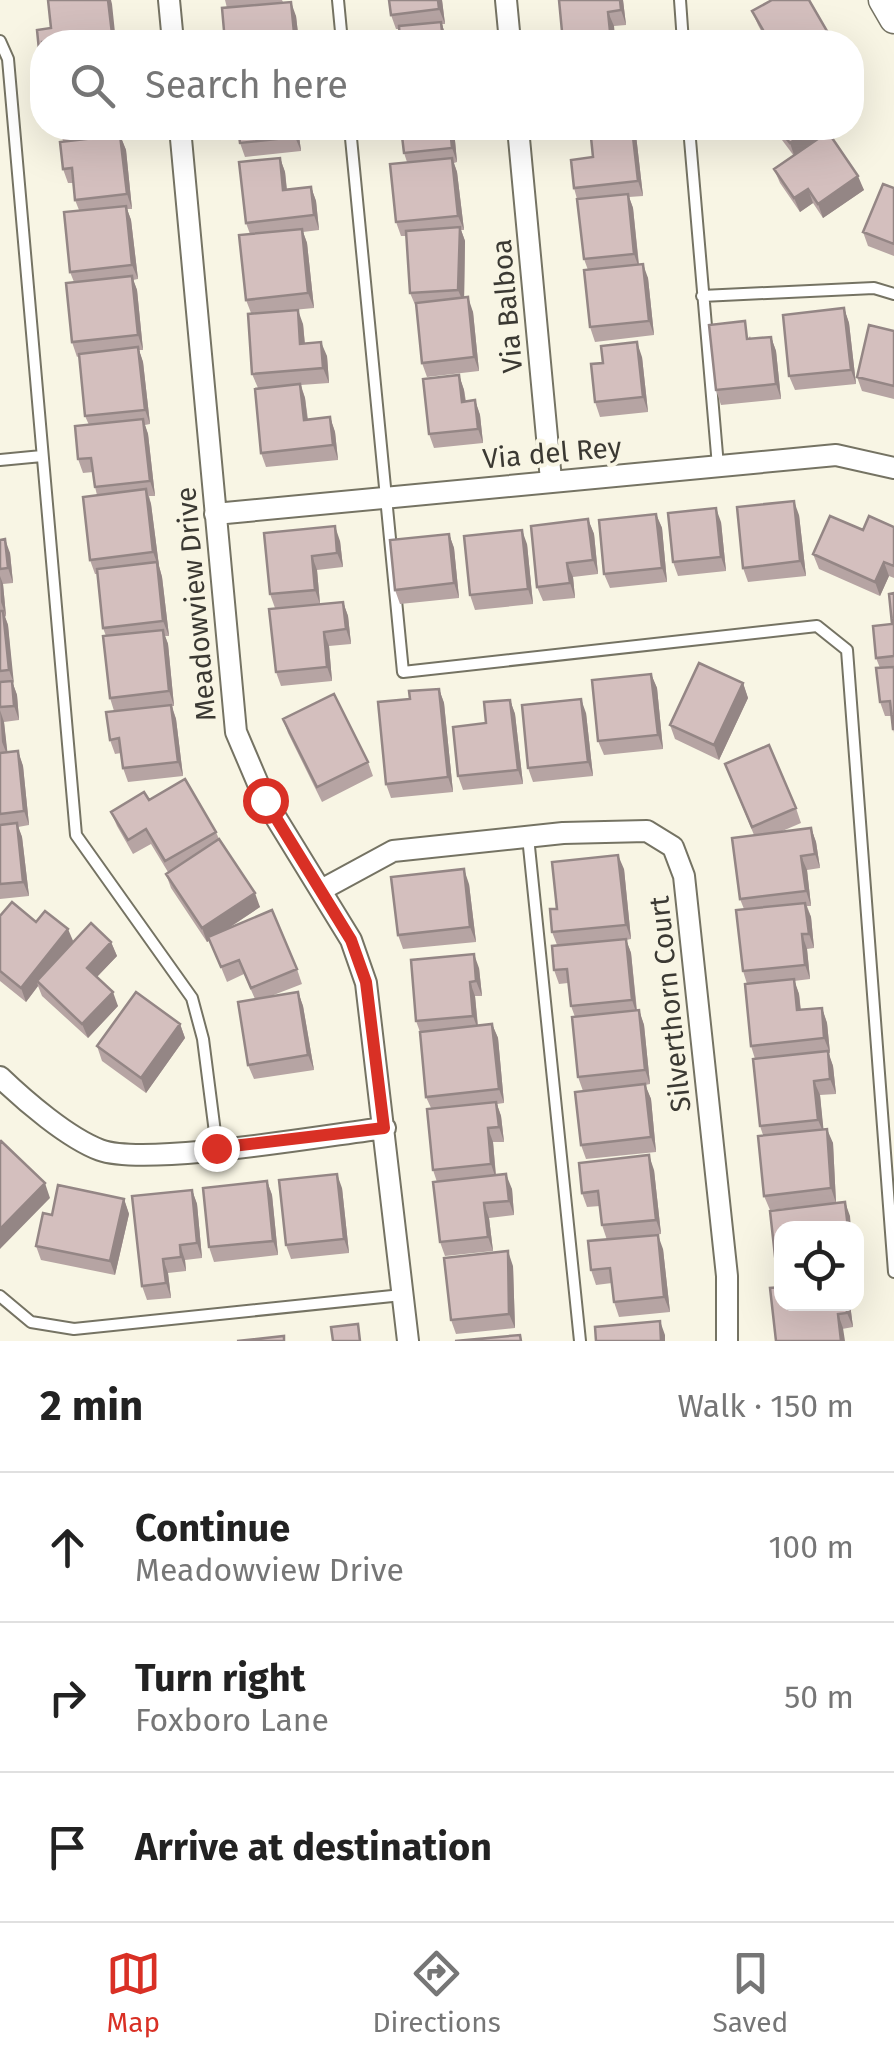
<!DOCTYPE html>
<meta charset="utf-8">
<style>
:root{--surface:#fff;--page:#f2f2f2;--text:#222;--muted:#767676;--line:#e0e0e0;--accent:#d93025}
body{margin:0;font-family:"Fira Sans",sans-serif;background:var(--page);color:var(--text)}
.controls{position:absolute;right:30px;bottom:30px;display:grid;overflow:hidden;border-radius:20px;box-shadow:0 10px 40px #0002}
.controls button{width:90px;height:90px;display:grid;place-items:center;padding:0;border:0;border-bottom:2px solid var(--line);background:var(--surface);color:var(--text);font:50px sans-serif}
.stop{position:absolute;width:30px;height:30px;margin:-22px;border:8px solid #d93025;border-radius:50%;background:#fff}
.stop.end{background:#d93025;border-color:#fff;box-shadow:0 2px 10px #0008}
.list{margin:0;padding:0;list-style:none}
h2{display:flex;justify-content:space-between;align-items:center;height:130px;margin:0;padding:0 40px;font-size:42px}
h2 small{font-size:32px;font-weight:400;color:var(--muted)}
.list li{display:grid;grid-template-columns:65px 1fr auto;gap:30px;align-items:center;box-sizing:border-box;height:150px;padding:0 40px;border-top:2px solid var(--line)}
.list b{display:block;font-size:38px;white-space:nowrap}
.list p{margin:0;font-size:32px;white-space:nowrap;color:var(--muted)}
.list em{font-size:32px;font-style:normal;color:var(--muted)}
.icon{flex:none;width:55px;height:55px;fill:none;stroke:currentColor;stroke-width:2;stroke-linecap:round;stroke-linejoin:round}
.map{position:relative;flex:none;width:894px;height:1341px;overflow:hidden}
.search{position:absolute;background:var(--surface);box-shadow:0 10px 40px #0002;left:30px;right:30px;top:30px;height:110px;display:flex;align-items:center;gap:25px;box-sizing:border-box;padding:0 35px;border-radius:40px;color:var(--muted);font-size:38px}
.sheet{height:580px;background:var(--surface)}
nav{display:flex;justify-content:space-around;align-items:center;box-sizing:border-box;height:140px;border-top:2px solid var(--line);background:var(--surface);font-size:28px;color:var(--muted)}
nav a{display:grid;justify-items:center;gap:5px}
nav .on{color:var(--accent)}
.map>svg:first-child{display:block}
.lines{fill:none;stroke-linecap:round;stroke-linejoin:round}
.lane-casing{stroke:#757363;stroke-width:14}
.street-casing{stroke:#757363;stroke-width:24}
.secondary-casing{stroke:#757363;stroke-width:31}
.lane{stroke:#fff;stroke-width:10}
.street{stroke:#fff;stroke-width:20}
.secondary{stroke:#fff;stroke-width:28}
.wall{fill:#b6a4a3}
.shaded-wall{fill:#948685}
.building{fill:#d4bfbe;stroke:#948685;stroke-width:2.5}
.route{stroke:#d93025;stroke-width:12}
.labels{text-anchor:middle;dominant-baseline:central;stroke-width:8;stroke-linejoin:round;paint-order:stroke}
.street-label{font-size:28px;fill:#3b3933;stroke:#f8f5e4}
</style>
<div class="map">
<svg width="894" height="1341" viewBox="0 0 894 1341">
<rect width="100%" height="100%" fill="#f8f5e4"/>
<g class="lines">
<!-- lane casing -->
<g class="lane-casing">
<path id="lane" d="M338,0L342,42
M680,0L683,42
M0,41L8,59L76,835L192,998L203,1039L217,1148
M350,128L403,672L817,626L847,650L894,1272
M689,128L718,466
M702,296L874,288L894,294
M0,460L42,456
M528,837L580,1341
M0,1296L31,1322L74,1329L402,1295"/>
</g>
<!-- street casing -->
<g class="street-casing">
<path id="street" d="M169,0L173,42
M506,0L510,42
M180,128L236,732L265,800L351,940L366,983L408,1341
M518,128L551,480
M215,514L836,455L894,468
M323,889L393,851L563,833L647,831L673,847L684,876L727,1276V1341
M0,1077C25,1101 68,1138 100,1150C146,1167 327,1135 385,1128"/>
</g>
<!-- secondary casing -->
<g class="secondary-casing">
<path id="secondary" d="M883,0L894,19"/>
</g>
<!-- lane -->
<use href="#lane" class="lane"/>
<!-- street -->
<use href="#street" class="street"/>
<!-- secondary -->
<use href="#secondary" class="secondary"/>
</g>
<!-- wall -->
<path class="wall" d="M225,0H282L283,2L296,16L299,42H225L227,8Z
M442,0L445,24H442L447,42H400L399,29H396L391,15Z
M623,0L626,25L614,26L615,42H563Z
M752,11L827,31L831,42H767L758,25Z
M59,128H119L120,135L126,150L132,209H127L131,220L138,279L133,280L137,290L143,350H139L143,362L150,424L145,425L148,434L155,496H149L151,504L159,566L162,577L169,636H165L168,644L174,706H172L176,719L183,776L128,782L123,768L121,753L115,754L110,740L114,711L110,698L106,636L103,628L97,574H95L90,560L97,495L95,487L93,472L83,473L78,459L89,425L85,416L79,356L77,357L72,342L74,282L70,272L79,210L75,200L73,183H68L63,169V141Z
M238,128H298L301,151L245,157L240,143Z
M401,128H453L454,130L457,162L454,163L457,172L464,230H461L465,241L464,298L473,312L479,371L427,377L422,363L416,307L410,293L406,236H401L396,222L407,162L404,153Z
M575,128H634L636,135L643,196L629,197L633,208L639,264L648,278L654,335L595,342L590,327L588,270L584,259L577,199L574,188L593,157L590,130L576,131Z
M773,128H828L829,133L864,190L823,218L813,203L800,212L780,183L774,169L794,156Z
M280,158L285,172L287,189L311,187L316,201L319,230L303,232L307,243L314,308L282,311L303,324L305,344L327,356L329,383L301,385L305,398L308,419L330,417L335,432L338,460L266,467L261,453L258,388L252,374L251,313L246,300L250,234L246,223Z
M894,188V256L868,246L863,232Z
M844,308L849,323L856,384L795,390L789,376Z
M894,331V399L862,391L857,377Z
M750,336L751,339L771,337L776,351L781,399L721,405L716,390Z
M642,357L648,412L600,417L595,402Z
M459,375L464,390L466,401L475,400L480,415L483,443L434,448L429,434Z
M656,514L662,528L667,582L610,588L604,574Z
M799,515L806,576L748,582L743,568Z
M588,519L594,534L598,574L573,577L575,598L543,601L537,587Z
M721,522L726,571L678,576L673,562Z
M894,527V578L889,576L880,596L819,569L813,554L863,530Z
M264,533L340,541L343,567L317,570L320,604L343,602L348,616L351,644L329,646L332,681L281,686L276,672L275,608L270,594Z
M449,534L454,548L459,598L400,604L395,590Z
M0,540L10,553L13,583L3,584L6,616L5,617L8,625L13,684L17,695L19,720L4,722L7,753L18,751L23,766L29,825L18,827L22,837L29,896L0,899Z
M527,544L533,604L475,610L470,595Z
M894,593V733L891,716H885L880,702V668L876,658L892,624Z
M651,674L657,688L663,749L604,755L598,741Z
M743,683L748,698L719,760L675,739L670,725Z
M439,689L444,703L453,792L391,798L386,784L410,699Z
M510,700L515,714L523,784L463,790L458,776L486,723Z
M586,713L593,776L533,782L528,768Z
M283,719L368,762L373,776L322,802L288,733Z
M725,764L796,808L801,823L780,832L811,828L816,842L820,868L807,870L811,906H807L811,917L814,948L807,949L810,979L794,981L799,994L801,1010L822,1008L827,1023L830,1053H828L833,1066L836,1094L820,1095L823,1129L833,1143L836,1203L770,1210L764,1196L763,1135L760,1126L755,1059L751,1046L747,984L743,971L744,909L740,899L754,835Z
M149,800L216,832L219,839L260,907L226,930L297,969L302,984L271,996L298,992L303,1006L314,1070L254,1079L248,1065L255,999L244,974L227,982L210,940L207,942L171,888L166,874L168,872L151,844L133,854L117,826L111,812Z
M624,869L631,939L626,940L631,953L637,1010H639L644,1025L650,1084L645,1085L651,1099L656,1152L586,1159L581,1145L583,1091L578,1077L575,1017L571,1006L568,983L559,984L554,970L557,945L552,932L557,909Z
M469,884L476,942L403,949L398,935Z
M0,916L36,922L73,942H111L117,956L97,977L118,1006L88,1038L42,996L38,986L26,1002L0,981Z
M479,968L482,996H475L478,1025L492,1024L498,1038L504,1103L497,1104L501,1116L504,1142H493L496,1175L512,1189L514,1215L489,1218L493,1251L445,1256L440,1242L437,1182L433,1170L431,1108L426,1097L420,1032L416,1021Z
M180,1024L185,1038L146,1093L102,1061L97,1046Z
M654,1170L661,1234L625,1238L663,1249L670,1312L619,1317L614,1302L612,1283L596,1285L591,1270L607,1240L602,1225L600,1206L587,1207L582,1193Z
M267,1181L272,1195L278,1255L214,1262L209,1247Z
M342,1188L349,1253L291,1259L286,1245Z
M192,1190L197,1204L202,1258L185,1260L186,1271L168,1273L171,1298L147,1300L142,1286Z
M124,1199L129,1214L115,1275L41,1260L36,1246Z
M513,1266L515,1328L456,1334L451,1320Z
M850,1304L853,1327L776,1341Z"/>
<!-- shaded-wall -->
<path class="shaded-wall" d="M108,0H111L112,4L116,42H113Z
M438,0H442L445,24L439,9Z
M620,0H623L626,25L621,10Z
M291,2L296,16L299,42L294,33Z
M608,12L614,26L615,42L611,41Z
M441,22L446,36L447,42H443Z
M294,128H298L301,151L295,137Z
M450,128H453L454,130L457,162L452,148Z
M632,128H634L636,135L643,196L638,181Z
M811,128H828L829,132L795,158L790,143Z
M120,135L126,150L132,209L127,194Z
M280,158L285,172L288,204L283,190Z
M452,158L457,172L464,230L458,216Z
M858,176L864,190L823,218L818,204Z
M311,187L316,201L319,230L314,215Z
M808,189L813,203L800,212L794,198Z
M628,194L633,208L639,268L634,254Z
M126,206L131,220L138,279L132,265Z
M460,227L465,241L464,304L458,290Z
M302,229L307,243L314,308L308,293Z
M643,264L648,278L654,335L649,321Z
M132,276L137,290L143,350L138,335Z
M468,297L473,312L479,371L474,357Z
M844,308L849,323L856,384L851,370Z
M298,310L303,324L306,358L300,344Z
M771,337L776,351L781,399L776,384Z
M321,342L327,356L329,383L323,368Z
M637,342L642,357L648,412L643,397Z
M138,347L143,362L150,424L145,410Z
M459,375L464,390L467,416L462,402Z
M300,384L305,398L309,434L304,420Z
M475,400L480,415L483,443L478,429Z
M330,417L335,432L338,460L333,445Z
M143,419L148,434L155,496L150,481Z
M146,489L151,504L159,566L162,577L169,636L163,621L157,563L153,552Z
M794,501L799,515L806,576L800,561Z
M716,508L721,522L726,571L721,557Z
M656,514L662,528L667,582L662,568Z
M588,519L594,534L598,574L593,560Z
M335,526L340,541L343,567L337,553Z
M522,530L527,544L533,604L528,589Z
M449,534L454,548L459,598L454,583Z
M5,539L10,553L13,583L8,568Z
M312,556L317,570L320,604L315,590Z
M884,562L889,576L880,596L875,582Z
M567,563L573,577L575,598L570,583Z
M0,576L3,584L6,616L1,602Z
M343,602L348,616L351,644L346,629Z
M3,611L8,625L14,684L9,670Z
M163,630L168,644L174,706L169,691Z
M324,632L329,646L332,681L327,667Z
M651,674L657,688L663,749L658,735Z
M12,681L17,695L19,720L14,706Z
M743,683L748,698L719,760L714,745Z
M439,689L444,703L453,792L448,777Z
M581,699L586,713L593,776L588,762Z
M510,700L515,714L523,784L518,770Z
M171,705L176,719L183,776L178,762Z
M0,710L4,722L8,757L2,742Z
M18,751L23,766L29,825L24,811Z
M17,823L22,837L29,896L23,882Z
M811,828L816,842L820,868L815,854Z
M618,855L624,869L631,939L626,925Z
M801,856L807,870L811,906L806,891Z
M464,869L469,884L476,942L470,927Z
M255,893L260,907L207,942L202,928Z
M805,903L811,917L814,948L809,934Z
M68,929L74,943L37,981L38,986L26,1002L21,988Z
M802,934L807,949L810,979L805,965Z
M626,939L631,953L637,1015L632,1000Z
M111,942L117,956L92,982L87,968Z
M474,954L479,968L482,996L476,981Z
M794,979L799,994L802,1025L797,1010Z
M470,982L475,996L478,1030L473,1016Z
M113,992L118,1006L88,1038L82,1024Z
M298,992L303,1006L314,1070L308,1055Z
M822,1008L827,1023L830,1053L824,1038Z
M639,1010L644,1025L650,1084L645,1070Z
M180,1024L185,1038L146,1093L141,1078Z
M492,1024L498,1038L504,1103L499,1089Z
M828,1051L833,1066L836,1094L830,1079Z
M814,1081L820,1095L824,1134L818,1120Z
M645,1084L651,1099L656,1152L651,1137Z
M496,1102L501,1116L504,1142L499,1127Z
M488,1128L493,1142L496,1179L491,1164Z
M827,1129L833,1143L836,1203L831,1188Z
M649,1155L654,1170L661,1234L656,1220Z
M337,1174L342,1188L349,1253L344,1239Z
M506,1174L512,1189L514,1215L509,1201Z
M267,1181L272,1195L278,1255L273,1241Z
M45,1183L50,1198L0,1249V1229Z
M192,1190L197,1204L202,1258L197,1243Z
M124,1199L129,1214L115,1275L110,1261Z
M845,1202L850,1216L851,1228H848Z
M484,1203L489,1218L493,1251L488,1237Z
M658,1235L663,1249L670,1312L664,1297Z
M180,1245L185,1260L186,1271L181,1257Z
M508,1251L513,1266L515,1328L509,1314Z
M163,1259L168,1273L171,1298L166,1283Z
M846,1304H850L853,1327L847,1313Z
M838,1314L843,1328L845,1341H841Z
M660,1321L665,1335V1341H661Z"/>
<!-- building -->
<path class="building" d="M48,0H108L113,42H42V60H40L37,30L51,28Z
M389,0H438L439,9L391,15Z
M559,0H620L621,10L608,12L611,41L563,42Z
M772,0H809L827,31L807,42H769H770L752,11Z
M291,2L294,33H289L290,42H225L222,8Z
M441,22L443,42H400L399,26Z
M42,71V101L39,72Z
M59,128H88L59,131Z
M238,128H294L295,137L240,143Z
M401,128H450L452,148L404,153Z
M590,128H632L638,181L574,188L571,160L593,157Z
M778,128H811L790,143Z
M828,132L858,176L818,204L808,189L794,198L774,169Z
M120,135L127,194L75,200L72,168L63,169L60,142Z
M280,158L283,190L311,187L314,215L246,223L239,162Z
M452,158L458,216L396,222L390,164Z
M883,184L894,188V244L863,232Z
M628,194L634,254L584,259L577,199Z
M126,206L132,265L70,272L64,212Z
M460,227L458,290L410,293L406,231Z
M302,229L308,293L246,300L239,235Z
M643,264L649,321L590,327L584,270Z
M132,276L138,335L72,342L66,283Z
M468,297L474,357L422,363L416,303Z
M844,308L851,370L789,376L783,315Z
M298,310L300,344L321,342L323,368L252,374L248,314Z
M745,321L747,339L771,337L776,384L716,390L709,325Z
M869,325L894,331V386L857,377Z
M637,342L643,397L595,402L591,364L603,363L601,346Z
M138,347L145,410L85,416L79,354Z
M459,375L462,402L475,400L478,429L429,434L423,379Z
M300,384L304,420L330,417L333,445L261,453L255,389Z
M143,419L150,481L95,487L91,458L78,459L75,426Z
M146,489L153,552L90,560L83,497Z
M794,501L800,561L743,568L737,507Z
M716,508L721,557L673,562L668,513Z
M656,514L662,568L604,574L599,520Z
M830,516L863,530L869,516L894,527V566L884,562L875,582L813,554Z
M588,519L593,560L567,563L570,583L537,587L531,526Z
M335,526L337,553L312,556L315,590L270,594L264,533Z
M522,530L528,589L470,595L464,536Z
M449,534L454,583L395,590L390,540Z
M5,539L8,568L0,569V540Z
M157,562L163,621L103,628L97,569Z
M894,593V656L876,658L873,626L892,624L889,594Z
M343,602L346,629L324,632L327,667L276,672L269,609Z
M0,611H3L9,670L0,671Z
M163,630L169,691L110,698L103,636Z
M699,663L743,683L714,745L670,725Z
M894,667V729H893L890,701L880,702L876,668Z
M651,674L658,735L598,741L592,680Z
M12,681L14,706L0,707V682Z
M439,689L448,777L386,784L378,702L410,699L409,691Z
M334,694L368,762L317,787L283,719Z
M581,699L588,762L528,768L522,705Z
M510,700L518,770L458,776L453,727L486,723L484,702Z
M171,705L178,762L123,768L119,738L110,740L106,712Z
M769,745L796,808L752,827L725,764Z
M18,751L24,811L0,814V753Z
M185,779L216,832L165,861L146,829L128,840L111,812L144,792L149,800Z
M17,823L23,882L0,884V825Z
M811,828L815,854L801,856L806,891L740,899L732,838Z
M219,839L255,893L202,928L166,874Z
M618,855L626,925L552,932L550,909H557L552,862Z
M464,869L470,927L398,935L391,877Z
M12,902L36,922L45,911L68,929L21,988L0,971V916Z
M805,903L809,934H802L805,965L743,971L736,910Z
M272,910L297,969L251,988L239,960L221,967L208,937Z
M91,923L111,942L87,968L113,992L82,1024L37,981Z
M626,939L632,1000L571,1006L567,969L554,970L552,946Z
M474,954L476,981L470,982L473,1016L416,1021L411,960Z
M794,979L797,1010L822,1008L824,1038L751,1046L745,984Z
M136,992L180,1024L141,1078L97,1046Z
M298,992L308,1055L248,1065L238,1002Z
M639,1010L645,1070L578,1077L572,1017Z
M492,1024L499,1089L426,1097L420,1032Z
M828,1051L830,1079L814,1081L818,1120L760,1126L753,1059Z
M645,1084L651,1137L581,1145L575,1092Z
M496,1102L499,1127L488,1128L491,1164L433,1170L427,1109Z
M827,1129L831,1188L764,1196L758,1136Z
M1,1141L45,1183L0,1229V1142Z
M649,1155L656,1220L602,1225L598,1191L582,1193L579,1163Z
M337,1174L344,1239L286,1245L279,1180Z
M506,1174L509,1201L484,1203L488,1237L440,1242L433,1182Z
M267,1181L273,1241L209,1247L203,1188Z
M58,1185L124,1199L110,1261L36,1246L43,1213L52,1215Z
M192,1190L197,1243L180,1245L181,1257L163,1259L166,1283L142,1286L132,1196Z
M845,1202L848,1228H782V1274H777L770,1211Z
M658,1235L664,1297L614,1302L610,1268L591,1270L588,1241Z
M508,1251L509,1314L451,1320L444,1258Z
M782,1287V1304H846L847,1313L838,1314L841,1341H776L770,1288Z
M660,1321L661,1341H596L595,1327Z
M358,1324L360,1341H333L331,1327Z
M520,1335L521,1341H455Z
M284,1336V1341H237Z"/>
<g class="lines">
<!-- route -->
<path class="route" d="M216,1148L384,1128L366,982L351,940L265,800"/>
</g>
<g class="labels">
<!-- street labels -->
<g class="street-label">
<text transform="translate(507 306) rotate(-95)">Via Balboa</text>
<text transform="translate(552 453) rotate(-5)">Via del Rey</text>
<text transform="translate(196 604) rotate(-95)">Meadowview Drive</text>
<text transform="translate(670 1004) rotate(-96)">Silverthorn Court</text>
</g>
</g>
</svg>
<div class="controls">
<button><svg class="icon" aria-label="locate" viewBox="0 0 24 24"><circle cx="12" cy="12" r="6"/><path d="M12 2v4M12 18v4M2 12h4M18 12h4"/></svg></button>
</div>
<div class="stop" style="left:265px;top:800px"></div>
<div class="stop end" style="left:216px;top:1148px"></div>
<div class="search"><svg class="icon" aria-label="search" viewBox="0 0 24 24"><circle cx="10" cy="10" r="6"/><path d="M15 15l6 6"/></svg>Search here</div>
</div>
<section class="sheet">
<h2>2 min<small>Walk · 150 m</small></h2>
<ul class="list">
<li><svg class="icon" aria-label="ahead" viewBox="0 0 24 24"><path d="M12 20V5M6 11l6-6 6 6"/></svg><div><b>Continue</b><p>Meadowview Drive</p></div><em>100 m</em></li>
<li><svg class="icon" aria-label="right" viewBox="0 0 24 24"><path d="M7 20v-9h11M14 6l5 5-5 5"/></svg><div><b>Turn right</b><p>Foxboro Lane</p></div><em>50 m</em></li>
<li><svg class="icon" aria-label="arrive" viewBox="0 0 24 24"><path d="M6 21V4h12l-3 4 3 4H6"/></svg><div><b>Arrive at destination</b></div></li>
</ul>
</section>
<nav>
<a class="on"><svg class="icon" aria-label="map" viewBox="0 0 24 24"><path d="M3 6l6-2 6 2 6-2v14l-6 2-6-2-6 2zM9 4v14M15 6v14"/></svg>Map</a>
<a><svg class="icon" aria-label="directions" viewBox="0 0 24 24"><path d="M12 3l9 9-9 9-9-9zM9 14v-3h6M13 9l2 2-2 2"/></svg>Directions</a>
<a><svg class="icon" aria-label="saved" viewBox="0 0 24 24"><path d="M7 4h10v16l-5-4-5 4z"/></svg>Saved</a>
</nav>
